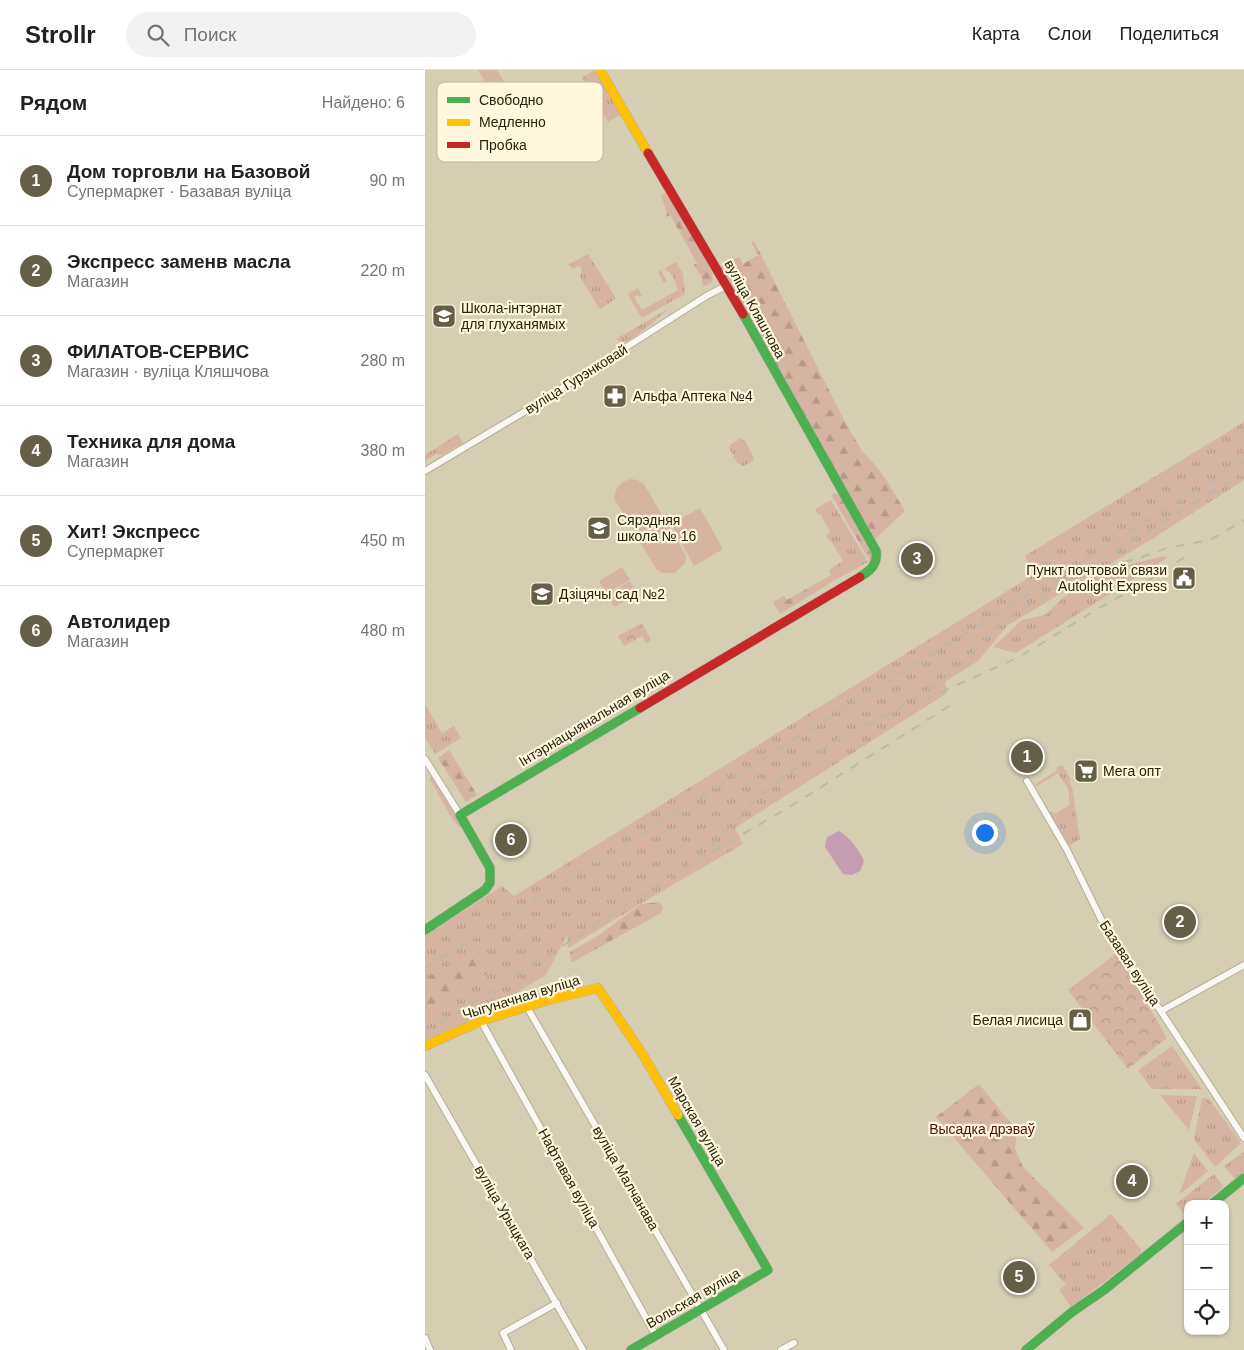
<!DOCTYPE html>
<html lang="ru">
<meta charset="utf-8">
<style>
:root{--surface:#fff;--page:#f2f2f2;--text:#202124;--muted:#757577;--line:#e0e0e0;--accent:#655e48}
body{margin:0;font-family:Helvetica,sans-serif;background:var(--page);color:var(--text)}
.controls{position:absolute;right:15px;bottom:15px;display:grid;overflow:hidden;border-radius:10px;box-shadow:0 1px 4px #0004}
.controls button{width:45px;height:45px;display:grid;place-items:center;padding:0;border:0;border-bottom:1px solid var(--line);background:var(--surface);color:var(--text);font:25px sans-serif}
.you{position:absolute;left:559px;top:762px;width:18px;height:18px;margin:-12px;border:4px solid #fff;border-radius:50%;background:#1a73e8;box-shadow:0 0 0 8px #1a73e833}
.badge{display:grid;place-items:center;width:32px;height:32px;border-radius:50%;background:var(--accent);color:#fff;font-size:16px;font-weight:700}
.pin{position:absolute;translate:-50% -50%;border:2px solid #fff;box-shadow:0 1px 5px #0006}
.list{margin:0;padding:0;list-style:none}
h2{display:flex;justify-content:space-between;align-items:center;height:65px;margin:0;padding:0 20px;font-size:21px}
h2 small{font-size:16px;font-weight:400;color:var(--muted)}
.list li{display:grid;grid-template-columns:32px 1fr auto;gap:15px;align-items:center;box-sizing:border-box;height:90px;padding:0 20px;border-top:1px solid var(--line)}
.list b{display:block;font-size:19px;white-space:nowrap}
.list p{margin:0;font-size:16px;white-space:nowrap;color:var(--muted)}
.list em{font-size:16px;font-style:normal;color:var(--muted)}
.icon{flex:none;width:28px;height:28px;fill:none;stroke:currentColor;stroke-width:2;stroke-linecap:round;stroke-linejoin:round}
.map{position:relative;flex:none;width:819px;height:1280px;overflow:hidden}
header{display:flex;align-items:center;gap:30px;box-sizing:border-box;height:70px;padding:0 25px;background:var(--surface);border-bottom:1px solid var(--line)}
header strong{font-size:24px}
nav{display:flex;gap:28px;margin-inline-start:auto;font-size:18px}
.search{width:350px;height:45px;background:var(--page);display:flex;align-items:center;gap:12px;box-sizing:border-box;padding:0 18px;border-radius:28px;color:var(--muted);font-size:19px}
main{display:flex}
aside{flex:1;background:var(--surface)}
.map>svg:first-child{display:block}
.grass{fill:url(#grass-tufts)}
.forest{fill:url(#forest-firs)}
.park{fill:url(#park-crowns)}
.pitch{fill:#d5b4a1}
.water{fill:#c49db2}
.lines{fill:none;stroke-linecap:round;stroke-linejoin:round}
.street-casing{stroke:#b4ad98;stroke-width:8}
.fast-casing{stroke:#b4ad98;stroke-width:10}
.slow-casing{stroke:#b4ad98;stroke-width:10}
.jam-casing{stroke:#b4ad98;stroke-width:10}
.street{stroke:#f9f8f4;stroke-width:6}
.fast{stroke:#4caf50;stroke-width:9}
.slow{stroke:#ffc107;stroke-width:9}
.jam{stroke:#c62828;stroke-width:9}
.rail{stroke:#bab8b1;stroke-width:2;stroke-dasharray:9 9;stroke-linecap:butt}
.labels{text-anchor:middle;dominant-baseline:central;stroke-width:4.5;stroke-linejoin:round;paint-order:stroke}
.poi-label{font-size:14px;fill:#28220e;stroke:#fff7de;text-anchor:start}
.street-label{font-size:14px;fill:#28220e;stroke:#fff7de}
.park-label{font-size:14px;fill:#4f1206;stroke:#fff7de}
.key{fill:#fff7de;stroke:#beb7a0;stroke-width:1}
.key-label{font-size:14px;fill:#28220e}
</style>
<header>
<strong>Strollr</strong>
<div class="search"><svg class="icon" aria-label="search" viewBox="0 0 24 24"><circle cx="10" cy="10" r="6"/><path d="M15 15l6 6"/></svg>Поиск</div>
<nav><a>Карта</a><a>Слои</a><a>Поделиться</a></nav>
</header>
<main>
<aside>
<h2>Рядом<small>Найдено: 6</small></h2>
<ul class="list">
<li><span class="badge">1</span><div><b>Дом торговли на Базовой</b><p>Супермаркет · Базавая вуліца</p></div><em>90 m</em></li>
<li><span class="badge">2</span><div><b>Экспресс заменв масла</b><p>Магазин</p></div><em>220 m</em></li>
<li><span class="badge">3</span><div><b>ФИЛАТОВ-СЕРВИС</b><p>Магазин · вуліца Кляшчова</p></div><em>280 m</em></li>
<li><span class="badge">4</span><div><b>Техника для дома</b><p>Магазин</p></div><em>380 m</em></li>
<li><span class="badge">5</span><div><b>Хит! Экспресс</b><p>Супермаркет</p></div><em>450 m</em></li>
<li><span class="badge">6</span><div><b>Автолидер</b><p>Магазин</p></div><em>480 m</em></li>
</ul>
</aside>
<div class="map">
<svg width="819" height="1280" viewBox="0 0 819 1280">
<defs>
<pattern id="grass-tufts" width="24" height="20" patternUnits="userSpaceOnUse" patternTransform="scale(1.25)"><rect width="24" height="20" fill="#d5b4a1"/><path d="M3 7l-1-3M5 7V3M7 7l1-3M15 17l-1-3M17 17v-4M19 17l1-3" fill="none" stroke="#b79a89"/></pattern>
<pattern id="forest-firs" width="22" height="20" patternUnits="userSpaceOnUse" patternTransform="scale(1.25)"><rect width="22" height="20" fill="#d5b4a1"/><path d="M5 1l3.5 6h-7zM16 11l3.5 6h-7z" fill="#b79a89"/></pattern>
<pattern id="park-crowns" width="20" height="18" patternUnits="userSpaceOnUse" patternTransform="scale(1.25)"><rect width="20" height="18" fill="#d5b4a1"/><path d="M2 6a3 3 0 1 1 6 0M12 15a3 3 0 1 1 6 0" fill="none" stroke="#b79a89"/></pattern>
</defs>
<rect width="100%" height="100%" fill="#d6ceb3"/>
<!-- grass -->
<path class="grass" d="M169,0L197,44L183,52L157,8Z
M163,184L191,228L176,239L174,238L156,209L155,206L157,200L154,196L147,199L144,194Z
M251,192L258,204L260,224L217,248L203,225L204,223L213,218L217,226L214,227L213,225L209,227L217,240L253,220L250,213L251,212L244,201L242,202L240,199L236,201L242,211L239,213L233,202Z
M243,239C235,247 209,270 198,272C194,273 194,271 191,269Z
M819,352V410L727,469L583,555L553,591L520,612L522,623L310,758L318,774L227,827L143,878L142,865L121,905L49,948L0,971V866L77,816L89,826L608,505L600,486Z
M33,364L38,373L17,385L11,384L0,391V385Z
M315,368L320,371L329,388V390L319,396L313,394L304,378L305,375Z
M406,430L443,492L409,511L404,500L418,491L406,471H404L401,465L405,462L395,444L393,445L390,439Z
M739,486L742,488L591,583L568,577L597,550L620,545L639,527L678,501Z
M0,634L17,663L29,656L36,668L10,684L0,667Z
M637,695L646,710L644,711L647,717L655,769L643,776L624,743L626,741L630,744L645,734L643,719L633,703L612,716L609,715L633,700L631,698Z
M7,706L38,757H34L28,750L5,710Z
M747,976L777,1019H727L713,1000Z
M735,1025L772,1026L764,1060Z
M777,1028L784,1029L816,1073L790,1097L769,1069Z
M819,1082V1102L810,1109L799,1096Z
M769,1083L783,1101L754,1125Z
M789,1104L797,1115V1118L777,1134H763V1145H760L751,1134Z
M686,1144L716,1179V1184L646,1237L634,1220L641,1215L624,1195Z"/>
<!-- forest -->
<path class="forest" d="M240,123L243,125L286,200L288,210L286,213L278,217L277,208L269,195L272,193L245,145L241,147L242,143L236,125Z
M329,171L420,352L437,381L451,396L462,411L480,441L450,469L321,244L309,218L295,197L314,187L318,194L333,185L326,172Z
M410,423L415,424L449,483L447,494L406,425Z
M406,505L409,511L355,544L348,532L359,526L362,530Z
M24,680L52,725L41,732L13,688Z
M234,832L238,838L236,843L146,893L145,882L174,865L216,834Z
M45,881L63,903L0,940V909Z
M554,1014L592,1061L590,1079L598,1097L659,1158L627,1182L511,1047Z"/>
<!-- park -->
<path class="park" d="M217,553L226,570L221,573L217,566L199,576L193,566Z
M692,883L742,968L703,999L643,920Z"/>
<!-- pitch -->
<path class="pitch" d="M53,0H72L84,20L70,28Z
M206,409L212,410L219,414L261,486L260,493L250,503H237L231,499L190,430C189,418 195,412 206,409Z
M275,438L298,479L269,496L246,454Z
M197,497L205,510L181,523L174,511Z
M205,511L213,524L189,537L182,525Z"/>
<!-- water -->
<path class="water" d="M414,761C426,769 433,778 439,791L435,801L427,805L418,804L400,777L402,767Z"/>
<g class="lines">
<!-- street casing -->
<g class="street-casing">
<path id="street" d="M0,401L104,339L283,225L301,216
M0,689L35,745
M602,711L642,780L678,853L819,1068
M102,937L299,1280
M736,941L819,895
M56,951L231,1266
M0,1005L158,1280
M0,1268L5,1280
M86,1280L78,1263L132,1233
M356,1280L369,1273"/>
</g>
<!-- fast casing -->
<g class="fast-casing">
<path id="fast" d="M318,244L451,481C453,494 446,500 435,507
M0,860L60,820L65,813V798L35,745L215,638
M787,1134L819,1108
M206,1280L343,1200L253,1045
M601,1280L647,1242L679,1220L763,1152"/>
</g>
<!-- slow casing -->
<g class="slow-casing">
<path id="slow" d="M175,0L223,83
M0,976L56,951L123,930L173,918L218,985L253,1045"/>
</g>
<!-- jam casing -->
<g class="jam-casing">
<path id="jam" d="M223,83L318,244
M215,638L435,507"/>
</g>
<!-- street -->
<use href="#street" class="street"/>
<!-- fast -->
<use href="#fast" class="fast"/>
<!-- slow -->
<use href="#slow" class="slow"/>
<!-- jam -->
<use href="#jam" class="jam"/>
<!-- rail -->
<path class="rail" d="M665,504L682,497L717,487L742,478L785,470L819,450
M499,630L596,586L674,538L716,515L760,487
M287,782L366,736L526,635
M0,898L819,391
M0,963L257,800L286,777L336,725L375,695L417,667L460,646L506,618L538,593L564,565L585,547L759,439L819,403"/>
</g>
<!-- icons -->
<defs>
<g id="school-square" transform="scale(1.25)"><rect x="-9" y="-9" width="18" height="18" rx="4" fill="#655e48" stroke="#fff7de"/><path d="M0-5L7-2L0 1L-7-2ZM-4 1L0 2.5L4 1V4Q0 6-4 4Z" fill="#fff"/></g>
<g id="pharmacy-square" transform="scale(1.25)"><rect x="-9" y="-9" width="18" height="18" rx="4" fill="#655e48" stroke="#fff7de"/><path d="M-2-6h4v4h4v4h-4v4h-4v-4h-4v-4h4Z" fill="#fff"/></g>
<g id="civic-square" transform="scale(1.25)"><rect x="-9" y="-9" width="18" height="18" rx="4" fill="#655e48" stroke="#fff7de"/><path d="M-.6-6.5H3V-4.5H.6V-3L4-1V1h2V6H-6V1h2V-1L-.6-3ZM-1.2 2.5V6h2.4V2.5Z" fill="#fff"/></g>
<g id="supermarket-square" transform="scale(1.25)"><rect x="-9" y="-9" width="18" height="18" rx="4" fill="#655e48" stroke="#fff7de"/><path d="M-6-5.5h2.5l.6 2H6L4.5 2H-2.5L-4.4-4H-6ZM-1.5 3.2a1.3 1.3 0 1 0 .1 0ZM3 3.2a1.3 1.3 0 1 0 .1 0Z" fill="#fff"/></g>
<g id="shop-square" transform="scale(1.25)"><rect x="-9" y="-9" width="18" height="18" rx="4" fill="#655e48" stroke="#fff7de"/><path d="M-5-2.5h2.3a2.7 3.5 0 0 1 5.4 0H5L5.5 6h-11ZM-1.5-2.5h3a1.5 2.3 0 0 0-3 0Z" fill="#fff"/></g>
</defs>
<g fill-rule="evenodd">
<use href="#school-square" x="19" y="246"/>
<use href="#pharmacy-square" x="190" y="326"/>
<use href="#school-square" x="174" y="458"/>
<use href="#civic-square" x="759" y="508"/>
<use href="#school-square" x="117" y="524"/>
<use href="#supermarket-square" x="661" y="701"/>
<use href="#shop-square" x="655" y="950"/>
</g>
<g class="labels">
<!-- poi labels -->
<g class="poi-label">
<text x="36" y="238">Школа-інтэрнат<tspan x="36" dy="16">для глуханямых</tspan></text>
<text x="208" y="326">Альфа Аптека №4</text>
<text x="192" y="450">Сярэдняя<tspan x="192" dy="16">школа № 16</tspan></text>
<text x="742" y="500" text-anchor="end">Пункт почтовой связи<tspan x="742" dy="16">Autolight Express</tspan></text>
<text x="134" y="524">Дзіцячы сад №2</text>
<text x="678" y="701">Мега опт</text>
<text x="638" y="950" text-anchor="end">Белая лисица</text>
</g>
<!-- street labels -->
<g class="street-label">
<text transform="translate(330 239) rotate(61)">вуліца Кляшчова</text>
<text transform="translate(151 309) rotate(-32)">вуліца Гурэнковай</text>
<text transform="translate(169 648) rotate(-31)">Інтэрнацыянальная вуліца</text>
<text transform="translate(705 893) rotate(57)">Базавая вуліца</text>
<text transform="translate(96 927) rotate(-17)">Чыгуначная вуліца</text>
<text transform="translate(272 1051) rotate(60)">Марская вуліца</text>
<text transform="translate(144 1108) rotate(61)">Нафтавая вуліца</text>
<text transform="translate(201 1108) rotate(60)">вуліца Малчанава</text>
<text transform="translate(80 1142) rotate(60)">вуліца Урыцкага</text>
<text transform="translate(268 1228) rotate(-30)">Вольская вуліца</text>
</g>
<!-- park labels -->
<g class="park-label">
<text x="557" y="1059">Высадка дрэваў</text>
</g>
</g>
<!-- legend -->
<rect x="12" y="12" width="166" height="80" rx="8" class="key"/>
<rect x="22" y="27" width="23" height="6" fill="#4caf50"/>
<rect x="22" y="49" width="23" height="7" fill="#ffc107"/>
<rect x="22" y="72" width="23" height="6" fill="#c62828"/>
<g class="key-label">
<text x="54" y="35">Свободно</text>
<text x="54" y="57">Медленно</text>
<text x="54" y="80">Пробка</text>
</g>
</svg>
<div class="controls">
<button>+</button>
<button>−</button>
<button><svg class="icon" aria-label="locate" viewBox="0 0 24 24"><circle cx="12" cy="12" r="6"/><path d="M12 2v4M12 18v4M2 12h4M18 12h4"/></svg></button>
</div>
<div class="you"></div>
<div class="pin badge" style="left:602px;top:687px">1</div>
<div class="pin badge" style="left:755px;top:852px">2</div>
<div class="pin badge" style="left:492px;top:489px">3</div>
<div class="pin badge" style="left:707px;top:1111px">4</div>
<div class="pin badge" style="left:594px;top:1207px">5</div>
<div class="pin badge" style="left:86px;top:770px">6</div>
</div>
</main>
